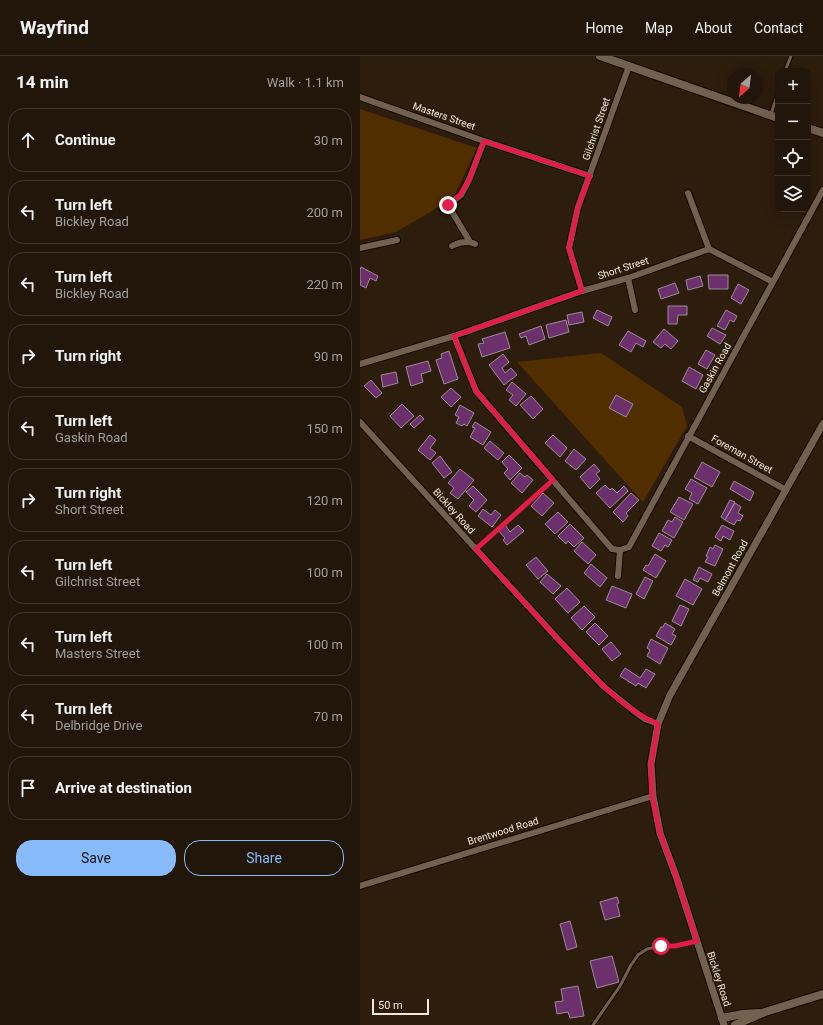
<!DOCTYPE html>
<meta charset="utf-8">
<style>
:root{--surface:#211609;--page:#291f12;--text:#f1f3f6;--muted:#a29f9c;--line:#3e352a;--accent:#87bbfb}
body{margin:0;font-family:Roboto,sans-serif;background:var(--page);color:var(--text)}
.controls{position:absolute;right:12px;top:12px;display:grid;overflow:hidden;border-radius:8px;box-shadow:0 4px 16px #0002}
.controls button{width:36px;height:36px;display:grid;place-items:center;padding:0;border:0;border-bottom:1px solid var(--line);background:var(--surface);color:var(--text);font:20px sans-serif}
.compass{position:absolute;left:367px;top:12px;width:36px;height:36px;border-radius:50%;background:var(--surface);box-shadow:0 4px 16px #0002;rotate:208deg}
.scale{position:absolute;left:12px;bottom:10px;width:57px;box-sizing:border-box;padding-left:4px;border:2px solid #f2e8dd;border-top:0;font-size:11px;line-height:14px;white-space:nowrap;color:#f2e8dd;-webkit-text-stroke:3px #2c1d0c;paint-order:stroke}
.stop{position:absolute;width:12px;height:12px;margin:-9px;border:3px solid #e11d48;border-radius:50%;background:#fff}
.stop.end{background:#e11d48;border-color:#fff;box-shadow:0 1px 4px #0008}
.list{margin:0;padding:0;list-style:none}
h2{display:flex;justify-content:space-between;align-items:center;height:52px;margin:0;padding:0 16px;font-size:17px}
h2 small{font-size:13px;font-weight:400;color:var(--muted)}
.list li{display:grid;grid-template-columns:26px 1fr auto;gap:12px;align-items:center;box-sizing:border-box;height:64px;margin:0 8px 8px;padding:0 8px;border:1px solid var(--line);border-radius:16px}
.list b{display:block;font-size:15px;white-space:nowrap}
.list p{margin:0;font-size:13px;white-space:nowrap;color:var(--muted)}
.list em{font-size:13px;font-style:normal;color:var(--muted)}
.actions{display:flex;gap:8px;padding:12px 16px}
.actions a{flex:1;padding:9px 0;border:1px solid var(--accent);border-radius:16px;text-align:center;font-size:14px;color:var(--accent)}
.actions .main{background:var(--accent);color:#111}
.icon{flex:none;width:22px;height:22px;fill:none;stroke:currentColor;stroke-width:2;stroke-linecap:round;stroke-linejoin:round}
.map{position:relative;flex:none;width:463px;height:969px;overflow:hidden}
header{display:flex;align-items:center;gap:24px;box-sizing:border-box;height:56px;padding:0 20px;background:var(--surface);border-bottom:1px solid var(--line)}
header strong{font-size:19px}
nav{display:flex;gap:22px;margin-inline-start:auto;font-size:14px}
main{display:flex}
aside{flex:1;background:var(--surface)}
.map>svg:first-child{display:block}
.green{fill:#512e00}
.building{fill:#6c316c;stroke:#9e8a9d}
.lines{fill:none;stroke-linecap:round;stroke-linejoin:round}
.service-casing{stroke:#140700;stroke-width:5}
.minor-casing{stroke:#140700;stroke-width:8}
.tertiary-casing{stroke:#140700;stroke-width:9}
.secondary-casing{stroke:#140700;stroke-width:10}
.path{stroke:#8f8274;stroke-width:1.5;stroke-dasharray:2 3;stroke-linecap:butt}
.service{stroke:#73614f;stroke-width:3}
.minor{stroke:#73614f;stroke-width:6}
.tertiary{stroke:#73614f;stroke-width:7}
.secondary{stroke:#73614f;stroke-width:8}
.route{stroke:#e11d48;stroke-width:5}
.labels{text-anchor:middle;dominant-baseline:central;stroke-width:3;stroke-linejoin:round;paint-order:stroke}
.street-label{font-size:10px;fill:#f2e8dd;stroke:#2c1d0c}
</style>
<header>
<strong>Wayfind</strong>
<nav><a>Home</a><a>Map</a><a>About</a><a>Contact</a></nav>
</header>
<main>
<aside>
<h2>14 min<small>Walk · 1.1 km</small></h2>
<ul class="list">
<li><svg class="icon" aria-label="ahead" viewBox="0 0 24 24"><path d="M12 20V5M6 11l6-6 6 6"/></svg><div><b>Continue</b></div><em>30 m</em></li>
<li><svg class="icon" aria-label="left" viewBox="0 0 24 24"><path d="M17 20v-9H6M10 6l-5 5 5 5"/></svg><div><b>Turn left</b><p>Bickley Road</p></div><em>200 m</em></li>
<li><svg class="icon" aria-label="left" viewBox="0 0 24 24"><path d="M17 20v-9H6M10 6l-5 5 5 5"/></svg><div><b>Turn left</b><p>Bickley Road</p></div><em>220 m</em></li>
<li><svg class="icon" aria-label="right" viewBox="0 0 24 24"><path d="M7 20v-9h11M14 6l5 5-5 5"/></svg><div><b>Turn right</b></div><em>90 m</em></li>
<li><svg class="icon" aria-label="left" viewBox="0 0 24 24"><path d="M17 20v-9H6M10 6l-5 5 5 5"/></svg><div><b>Turn left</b><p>Gaskin Road</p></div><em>150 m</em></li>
<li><svg class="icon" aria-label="right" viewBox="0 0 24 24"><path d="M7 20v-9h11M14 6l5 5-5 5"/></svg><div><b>Turn right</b><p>Short Street</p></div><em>120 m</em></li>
<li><svg class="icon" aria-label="left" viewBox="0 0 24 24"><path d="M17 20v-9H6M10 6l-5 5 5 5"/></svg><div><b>Turn left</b><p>Gilchrist Street</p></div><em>100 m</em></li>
<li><svg class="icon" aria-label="left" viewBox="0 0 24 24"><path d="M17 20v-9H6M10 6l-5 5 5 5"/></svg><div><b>Turn left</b><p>Masters Street</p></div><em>100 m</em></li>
<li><svg class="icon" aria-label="left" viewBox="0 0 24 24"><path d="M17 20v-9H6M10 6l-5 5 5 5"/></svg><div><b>Turn left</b><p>Delbridge Drive</p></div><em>70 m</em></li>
<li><svg class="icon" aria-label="arrive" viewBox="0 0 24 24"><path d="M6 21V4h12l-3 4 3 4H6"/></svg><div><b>Arrive at destination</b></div></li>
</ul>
<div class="actions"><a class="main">Save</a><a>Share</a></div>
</aside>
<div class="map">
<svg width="463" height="969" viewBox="0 0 463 969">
<rect width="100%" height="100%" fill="#2c1d0c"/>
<!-- green -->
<path class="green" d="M0,53L117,92L95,138L69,157L36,176L0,184Z
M241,297L322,351L327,370L283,446L157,306Z"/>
<!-- building -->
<path class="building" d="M1,211L18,220L16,225L10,222L6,232L0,229L1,225H0V214Z
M348,219H368V233H349Z
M340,220L343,230L328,234L326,224Z
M315,227L319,237L301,243L298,233Z
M378,228L389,234L381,248L371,242Z
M308,250H327V259H318L317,268H308Z
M237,254L252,261L248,270L233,262Z
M366,254L377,260L374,266L370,264L365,274L357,270Z
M222,256L224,266L209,269L207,259Z
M206,264L209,276L189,282L186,269Z
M181,270L185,283L169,289L166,280L161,282L159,278Z
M352,272L366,279L360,288L347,280Z
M304,273L318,285L311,293L305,288L301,292L293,286Z
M268,275L286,285L283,291L276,287L271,296L259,289Z
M145,276L150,292L122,301L118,288L124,287L122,283Z
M346,294L355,299L347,313L338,308Z
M89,295L98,323L84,328L76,304L82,302L81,298Z
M143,298L149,306L142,312L145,317L151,312L157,319L144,329L129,309Z
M68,305L71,315L61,318L63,326L51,330L46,311Z
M329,311L343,319L336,333L322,325Z
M36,316L38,327L23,331L21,319Z
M11,324L22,337L16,342L4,330Z
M152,326L166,338L156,350L149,344L153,339L146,334Z
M91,332L101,341L91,351L81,341Z
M256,339L273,348L266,361L249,352Z
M171,340L183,353L173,363L160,349Z
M42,348L54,360L41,372L30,360Z
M100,349L114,357L107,370L104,368L102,370L96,367L99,361L95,359Z
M60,359L64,363L54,372L50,368Z
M115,366L131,376L123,389L110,381L115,372L112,371Z
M70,379L76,384L70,392L76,397L70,404L58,394Z
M193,379L207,392L200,401L185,387Z
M130,385L144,397L138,404L124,392Z
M214,393L226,403L216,414L205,405Z
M149,399L162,412L150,424L144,417L148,413L142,406Z
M80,400L92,416L84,422L72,407Z
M342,406L360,416L352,431L334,421Z
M234,408L240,415L236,418L240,423L230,433L220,421Z
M100,413L114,424L98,443L90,437L94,432L88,427Z
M160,417L165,421L167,419L173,424L162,437L151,427Z
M331,423L347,432L338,448L329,443L332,437L325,433Z
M374,425L394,436L390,445L370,433Z
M245,429L250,434L252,432L257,437L264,430L268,435L250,452L236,437Z
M113,430L127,444L116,456L109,450L114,444L106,436Z
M183,437L194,447L182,460L171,450Z
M271,437L279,444L266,457L268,460L263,466L253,456Z
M319,441L333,448L324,464L310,456Z
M370,444L375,446L365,464L361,461Z
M375,447L381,451L378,457L383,460L380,465L377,464L374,469L365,464Z
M123,453L131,459L135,454L141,459L132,471L118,460Z
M198,456L208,466L195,478L185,468Z
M315,461L323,466L314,482L302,475L308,464L312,466Z
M144,467L150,476L158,469L164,475L147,489L143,484L145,482L137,473Z
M210,468L224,482L214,491L208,485L206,488L198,480Z
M362,469L374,475L370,484L363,480L361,485L355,481Z
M299,477L312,484L308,491L305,489L301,495L292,490Z
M222,486L236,499L228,508L214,495Z
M355,489L363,493L355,510L345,506L348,501L346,500L350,491L353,493Z
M295,498L306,505L296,522L283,514L286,509L288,510Z
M176,501L188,515L178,523L166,509Z
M231,508L247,522L240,531L224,517Z
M339,511L352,518L348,526L340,522L338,526L333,524Z
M187,518L201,530L193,538L180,526Z
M285,521L293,525L284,543L276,538Z
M325,523L342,533L333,549L316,540Z
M252,530L272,538L266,552L246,544Z
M207,532L220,546L208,557L195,543Z
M320,549L329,553L321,570L312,565Z
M224,550L235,561L222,574L211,562Z
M235,567L248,580L239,589L226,576Z
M305,567L315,573L312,578L316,580L311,589L296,580L301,571H303Z
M291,583L308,592L300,608L287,600L290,594L287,592Z
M251,586L261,598L252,605L242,593Z
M265,612L280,622L286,613L295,618L286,632L278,627L276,630L260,620Z
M257,841L259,847L257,848L260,860L245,864L240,846Z
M210,865L217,891L207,894L200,868Z
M252,900L259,926L237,932L230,905Z
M218,930L224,960L210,962L208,956L197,958L195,946L203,945L201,933Z"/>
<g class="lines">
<!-- service casing -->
<g class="service-casing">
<path id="service" d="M425,15L431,0
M411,58L418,37
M233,969L260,930L271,909L278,899L287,893L301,890H315L337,885"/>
</g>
<!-- minor casing -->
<g class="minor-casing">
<path id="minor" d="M0,41L124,85L230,120
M328,137L349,193L413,226
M88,149L110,186L115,188
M83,153L101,139L109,124L124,85
M92,190C99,186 103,186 110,186
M0,192L37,184
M268,222L275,254
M222,235L209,192L218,151L269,10
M94,280L116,335L252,493L260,494L269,491L463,134
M0,308L94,280L222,235L268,222L349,193
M0,366L197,582L243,630L274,655L285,663L298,668
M328,380L426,434
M258,520L260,494
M0,830L293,740"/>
</g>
<!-- tertiary casing -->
<g class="tertiary-casing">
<path id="tertiary" d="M364,969L316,820L300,777L293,740L291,708L298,668L310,639L463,368"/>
</g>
<!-- secondary casing -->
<g class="secondary-casing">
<path id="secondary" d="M240,0L418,62
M448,72L463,77
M362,962L383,958L398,957
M375,969L405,956L463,938"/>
</g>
<!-- path -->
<path class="path" d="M121,488L188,428"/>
<!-- service -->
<use href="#service" class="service"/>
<!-- minor -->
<use href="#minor" class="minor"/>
<!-- tertiary -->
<use href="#tertiary" class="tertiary"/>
<!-- secondary -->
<use href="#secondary" class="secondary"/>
</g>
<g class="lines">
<!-- route -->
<path class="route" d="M88,149L100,139L109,124L124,85L230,120L218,151L209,192L222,235L94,280L116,335L193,424L116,493C149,529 181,566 215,601C240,627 265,654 298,668L291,708L292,740L300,777L316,820L337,885L315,890H301"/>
</g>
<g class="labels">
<!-- street labels -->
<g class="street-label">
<text transform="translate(84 60) rotate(19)">Masters Street</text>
<text transform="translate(236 73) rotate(-71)">Gilchrist Street</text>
<text transform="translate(263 212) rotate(-18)">Short Street</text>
<text transform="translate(355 312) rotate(-61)">Gaskin Road</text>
<text transform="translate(382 398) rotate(29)">Foreman Street</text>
<text transform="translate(94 455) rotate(48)">Bickley Road</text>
<text transform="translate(370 512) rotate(-61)">Belmont Road</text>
<text transform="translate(143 775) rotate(-17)">Brentwood Road</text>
<text transform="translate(359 923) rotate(72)">Bickley Road</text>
</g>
</g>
</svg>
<div class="controls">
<button>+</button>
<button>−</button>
<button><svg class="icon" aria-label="locate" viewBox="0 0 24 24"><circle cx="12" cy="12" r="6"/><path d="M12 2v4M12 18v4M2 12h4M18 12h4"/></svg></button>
<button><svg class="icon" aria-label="layers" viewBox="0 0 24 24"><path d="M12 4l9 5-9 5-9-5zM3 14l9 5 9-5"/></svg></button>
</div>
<svg class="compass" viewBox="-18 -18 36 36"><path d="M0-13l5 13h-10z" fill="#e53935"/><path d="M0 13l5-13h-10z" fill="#a29f9c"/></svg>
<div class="scale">50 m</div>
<div class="stop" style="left:301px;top:890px"></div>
<div class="stop end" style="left:88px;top:149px"></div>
</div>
</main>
